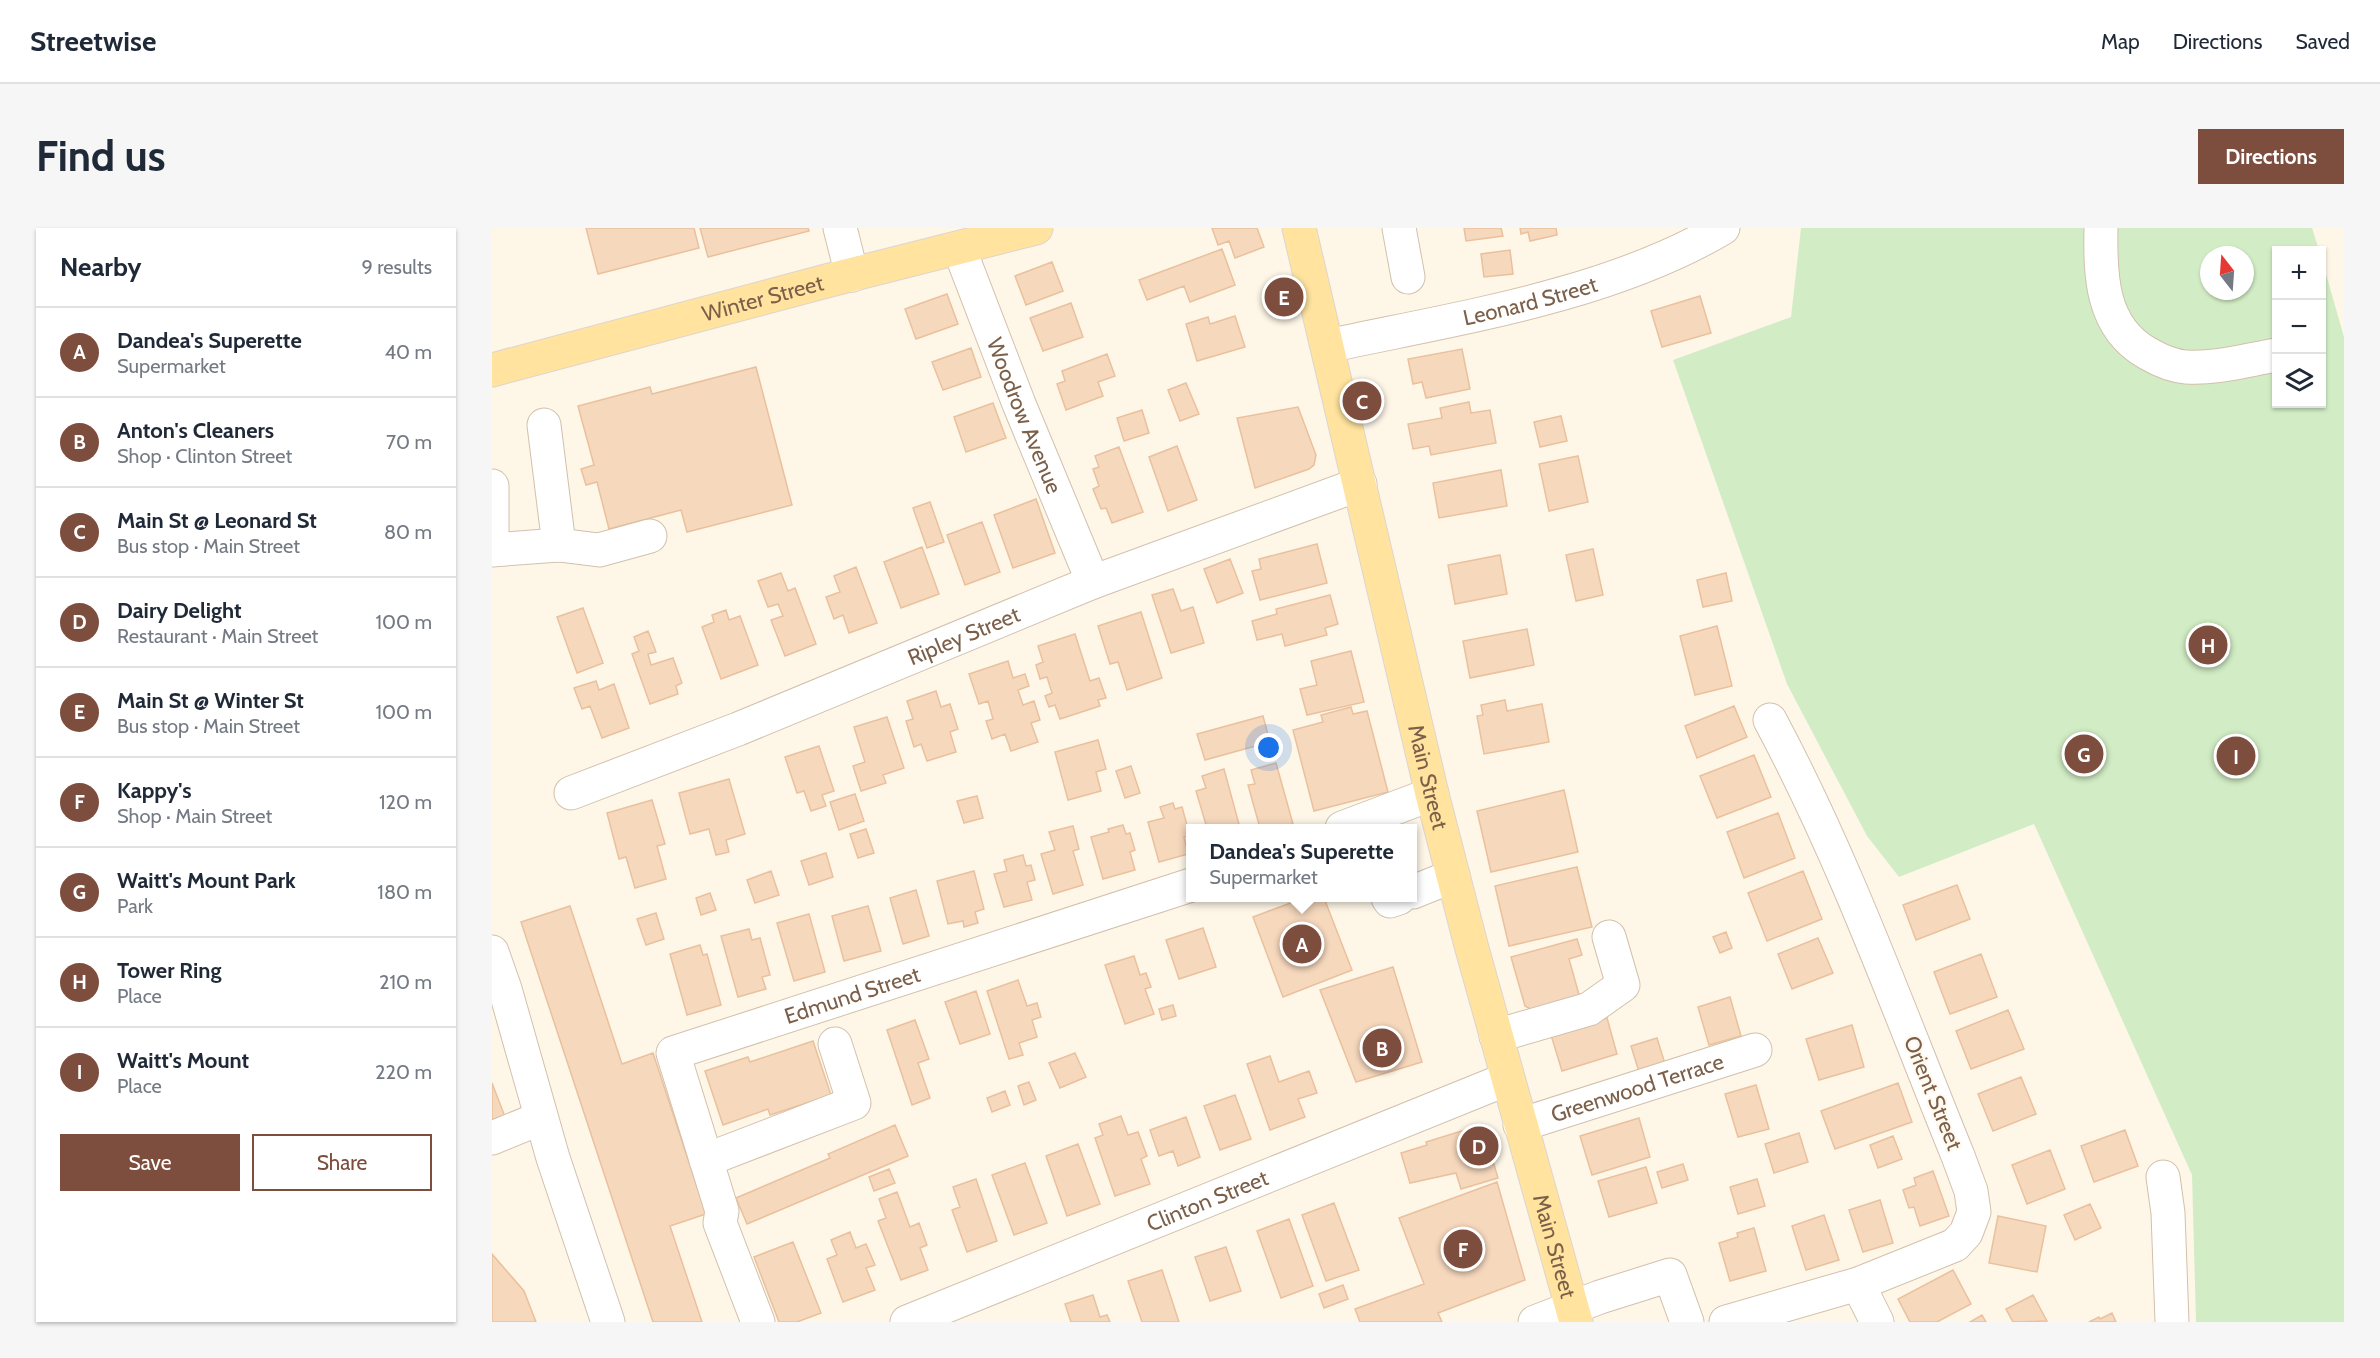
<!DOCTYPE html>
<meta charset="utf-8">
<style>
:root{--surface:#fff;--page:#f6f6f7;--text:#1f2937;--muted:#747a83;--line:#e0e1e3;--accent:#7d4d3d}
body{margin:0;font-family:Cabin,sans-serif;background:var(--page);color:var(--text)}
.controls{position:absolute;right:18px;top:18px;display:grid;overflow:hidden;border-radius:0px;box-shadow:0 2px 4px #0004}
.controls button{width:54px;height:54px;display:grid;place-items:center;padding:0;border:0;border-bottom:2px solid var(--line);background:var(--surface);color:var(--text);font:30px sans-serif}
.compass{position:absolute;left:1708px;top:18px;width:54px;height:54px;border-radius:50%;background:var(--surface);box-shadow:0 2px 4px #0004;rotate:343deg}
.you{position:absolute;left:777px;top:520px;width:21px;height:21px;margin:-15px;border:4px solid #fff;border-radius:50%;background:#1a73e8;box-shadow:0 0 0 9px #1a73e833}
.badge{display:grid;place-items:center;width:39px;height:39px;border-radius:50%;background:var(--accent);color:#fff;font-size:20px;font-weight:700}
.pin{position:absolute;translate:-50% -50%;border:3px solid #fff;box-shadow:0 2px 6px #0006}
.popup{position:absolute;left:694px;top:596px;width:231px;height:78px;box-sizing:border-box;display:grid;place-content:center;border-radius:0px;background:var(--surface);filter:drop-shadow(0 2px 4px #0005);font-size:20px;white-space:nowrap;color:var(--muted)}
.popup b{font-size:22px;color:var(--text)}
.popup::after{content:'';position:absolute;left:50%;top:100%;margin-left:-12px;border:12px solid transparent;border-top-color:var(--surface)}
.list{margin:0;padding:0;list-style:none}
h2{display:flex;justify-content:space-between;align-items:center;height:78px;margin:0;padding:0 24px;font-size:26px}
h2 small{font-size:20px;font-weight:400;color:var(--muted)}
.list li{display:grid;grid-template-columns:39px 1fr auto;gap:18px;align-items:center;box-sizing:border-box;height:90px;padding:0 24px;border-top:2px solid var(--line)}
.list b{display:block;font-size:22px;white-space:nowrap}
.list p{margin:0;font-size:20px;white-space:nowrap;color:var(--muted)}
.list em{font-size:20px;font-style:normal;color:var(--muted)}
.actions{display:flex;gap:12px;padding:18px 24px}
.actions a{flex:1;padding:14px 0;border:2px solid var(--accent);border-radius:0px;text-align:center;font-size:21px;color:var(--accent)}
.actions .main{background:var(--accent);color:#fff}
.icon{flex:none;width:33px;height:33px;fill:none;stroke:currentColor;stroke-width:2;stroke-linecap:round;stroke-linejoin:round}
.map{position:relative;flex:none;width:1852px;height:1094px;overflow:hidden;border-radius:0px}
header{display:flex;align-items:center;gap:36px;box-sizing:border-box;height:84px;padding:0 30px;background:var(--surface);border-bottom:2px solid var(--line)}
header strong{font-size:28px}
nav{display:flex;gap:33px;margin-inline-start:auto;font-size:21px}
.intro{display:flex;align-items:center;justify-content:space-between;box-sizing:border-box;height:144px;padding:0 36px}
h1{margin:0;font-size:42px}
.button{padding:15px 27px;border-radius:0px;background:var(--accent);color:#fff;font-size:21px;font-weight:700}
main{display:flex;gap:36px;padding:0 36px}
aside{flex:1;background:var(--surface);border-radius:0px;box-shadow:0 2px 4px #0004}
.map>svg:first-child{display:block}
.green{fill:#d2edc5;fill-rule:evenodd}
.building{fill:#f6d8bd;stroke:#eac09d;stroke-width:1.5}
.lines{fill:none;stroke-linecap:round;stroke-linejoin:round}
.minor-casing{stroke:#d2c0ac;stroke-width:35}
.major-casing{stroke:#ddd5d0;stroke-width:35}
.minor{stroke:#fff;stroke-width:33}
.major{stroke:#ffe39e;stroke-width:33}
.labels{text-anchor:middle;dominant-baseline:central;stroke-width:4.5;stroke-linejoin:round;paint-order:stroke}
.street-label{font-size:22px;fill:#7b5f49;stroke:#fffaf0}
</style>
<header>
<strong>Streetwise</strong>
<nav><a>Map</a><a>Directions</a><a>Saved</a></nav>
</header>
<div class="intro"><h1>Find us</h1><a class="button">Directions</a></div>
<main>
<aside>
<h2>Nearby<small>9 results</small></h2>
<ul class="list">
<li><span class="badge">A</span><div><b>Dandea's Superette</b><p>Supermarket</p></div><em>40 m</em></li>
<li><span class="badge">B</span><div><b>Anton's Cleaners</b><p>Shop · Clinton Street</p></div><em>70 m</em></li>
<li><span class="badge">C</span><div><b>Main St @ Leonard St</b><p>Bus stop · Main Street</p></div><em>80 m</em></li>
<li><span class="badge">D</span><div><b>Dairy Delight</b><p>Restaurant · Main Street</p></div><em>100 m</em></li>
<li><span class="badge">E</span><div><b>Main St @ Winter St</b><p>Bus stop · Main Street</p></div><em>100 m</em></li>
<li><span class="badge">F</span><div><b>Kappy's</b><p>Shop · Main Street</p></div><em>120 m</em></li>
<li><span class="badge">G</span><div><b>Waitt's Mount Park</b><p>Park</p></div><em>180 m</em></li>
<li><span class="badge">H</span><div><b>Tower Ring</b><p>Place</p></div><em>210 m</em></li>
<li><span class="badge">I</span><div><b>Waitt's Mount</b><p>Place</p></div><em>220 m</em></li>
</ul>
<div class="actions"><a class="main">Save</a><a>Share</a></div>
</aside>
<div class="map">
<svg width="1852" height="1094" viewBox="0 0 1852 1094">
<rect width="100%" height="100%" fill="#fef7e8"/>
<!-- green -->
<path class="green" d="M1309,0H1820L1827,22H1784V176H1830V32L1852,109V1094H1704L1700,947L1542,596L1407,649L1375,608L1295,456L1181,132L1299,89ZM1717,27H1753V63H1717Z"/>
<!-- building -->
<path class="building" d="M94,0H202L207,20L106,46Z
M208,0H316L317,3L216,29Z
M720,0H765L772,19L743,30L737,13L726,17Z
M972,0H1009L1011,8L974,13Z
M1028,0H1064L1065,7L1038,13L1036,4L1029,6Z
M730,21L743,57L698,74L692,58L655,72L647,52Z
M1018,22L1021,46L992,49L989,26Z
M560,34L571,63L534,77L523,48Z
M455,66L466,96L424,111L413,81Z
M1208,68L1219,105L1170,119L1159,83Z
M579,75L591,109L551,123L538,90Z
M743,88L753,119L705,133L694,96L716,89L718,96Z
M479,120L489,149L451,162L440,134Z
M970,121L978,161L934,170L930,154L921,156L916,131Z
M615,126L623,148L606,154L611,168L574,182L565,156L573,153L570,143Z
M264,139L300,277L195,304L189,282L117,301L105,254L94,257L89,241L102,237L86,178L158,159L160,166Z
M694,155L707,186L688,193L676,162Z
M977,174L979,185L998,182L1004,215L939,227L937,218L921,221L916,196L950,190L948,180Z
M501,175L514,210L474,224L462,189Z
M806,179L824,227L822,237L817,241L763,260L745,190Z
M650,182L657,205L632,213L625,190Z
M1069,188L1075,213L1048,219L1042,194Z
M685,218L705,272L676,283L657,229Z
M627,219L651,284L620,295L614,280L609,281L601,261L607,258L601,241L607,239L603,228Z
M1086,228L1096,274L1057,283L1047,236Z
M1009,242L1015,278L947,290L941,255Z
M544,271L563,325L521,340L502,287Z
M438,274L452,314L435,320L421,280Z
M490,294L508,344L473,357L455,307Z
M825,316L835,355L768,372L760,343L769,341L767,331Z
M430,319L447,366L409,380L392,334Z
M1101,321L1111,367L1084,373L1074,327Z
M1008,327L1015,366L963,376L956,337Z
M738,331L751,365L725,375L712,341Z
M364,339L385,395L357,405L351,387L342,391L334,369L348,364L342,348Z
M289,345L296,363L303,360L324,416L293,428L279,392L291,388L286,376L276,379L266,353Z
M1234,345L1240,373L1211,379L1205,352Z
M681,361L689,383L701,379L712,415L679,425L660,367Z
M838,367L846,396L833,400L835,407L793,418L790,406L765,412L760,393L785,386L784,381Z
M91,380L111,435L85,445L65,389Z
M234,382L237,392L248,388L266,437L229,451L210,399L222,394L220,387Z
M649,384L670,450L635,462L626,434L618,436L606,398Z
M1225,398L1240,458L1203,467L1188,408Z
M1035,401L1042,437L978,450L971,413Z
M156,403L164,424L156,426L159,437L181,430L190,455L184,458L186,466L158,476L140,426L147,423L142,409Z
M583,406L598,453L607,450L614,470L606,472L608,478L568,491L563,477L557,479L553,468L560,465L555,449L548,451L544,437L551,434L546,418Z
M859,423L872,474L815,487L808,461L825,457L819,433Z
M516,433L521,450L533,446L537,458L526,462L531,477L542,473L548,492L539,495L546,514L519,523L513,506L500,511L494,493L501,491L496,473L487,476L477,446Z
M104,453L107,462L122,456L137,500L110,510L98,478L90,481L82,460Z
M444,463L449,479L458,476L466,501L458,504L464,524L435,533L429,516L422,519L414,493L421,491L415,473Z
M1013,472L1015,483L1050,476L1057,514L992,526L985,488L991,487L989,477Z
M1242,478L1255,509L1205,530L1193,498Z
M859,479L861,486L875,483L896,564L822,583L801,502L831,494L829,487Z
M771,488L778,514L713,532L705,506Z
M395,489L412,540L391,547L394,555L369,563L361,538L373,534L362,499Z
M606,512L614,541L604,544L609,563L576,572L563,524Z
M327,518L342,563L330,567L334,578L319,583L312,563L305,565L293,529Z
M1262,527L1279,569L1225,590L1208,548Z
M784,535L801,596L783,600H768L756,557L763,556L759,542Z
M639,538L648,565L633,570L624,543Z
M732,541L748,600H715L704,563L714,560L710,548Z
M237,551L253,606L234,612L237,624L224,627L217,601L198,606L187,565Z
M1072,562L1086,624L999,644L985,583Z
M363,566L372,593L347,602L338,574Z
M485,568L491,590L472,595L465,573Z
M160,572L173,616L165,618L174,651L143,660L134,629L127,631L115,585Z
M681,575L683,581L690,579L698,608L692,609L696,626L667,634L656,594L672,590L668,579Z
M1286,585L1303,630L1252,650L1235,604Z
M631,597L634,606L638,605L643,622L638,624L643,642L611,651L599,609L617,604L616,601Z
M581,598L587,621L581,623L591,657L561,666L549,626L563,622L557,604Z
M374,601L382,625L366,630L358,606Z
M334,625L341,649L317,657L309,633Z
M531,627L534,638L539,637L543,652L535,654L540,672L512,679L502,646L515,643L512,632Z
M1085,639L1100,699L1017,718L1003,658Z
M279,643L287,667L263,675L255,652Z
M482,643L492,681L483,684L486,695L472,699L471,693L456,696L445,653Z
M1311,643L1330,691L1275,713L1256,665Z
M1465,657L1478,691L1424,712L1411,677Z
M424,662L437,708L411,716L398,670Z
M218,665L224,682L209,687L204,670Z
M812,670H832L860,742L791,769L761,689Z
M78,678L130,836L161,825L214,986L178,998L210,1094H161L29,694Z
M376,678L389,723L352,733L340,688Z
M164,685L172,711L154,717L145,691Z
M317,686L333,744L302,753L285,695Z
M711,700L724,739L687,751L674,712Z
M257,701L260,712L268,710L278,747L270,749L274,761L246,769L229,708Z
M1234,704L1240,720L1228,725L1221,709Z
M1326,710L1341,745L1300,761L1286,726Z
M1085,711L1090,727L1077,731L1088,770L1042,783L1033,778L1019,729Z
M208,717L211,727L215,726L229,777L195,787L178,726Z
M1489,726L1505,769L1458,786L1442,744Z
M642,728L648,747L654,745L659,759L653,761L662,786L633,796L613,737Z
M901,739L930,834L864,854L828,762Z
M526,752L535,778L545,775L549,789L540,792L545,809L527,815L531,827L517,831L495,763Z
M484,763L498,806L468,816L453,774Z
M1238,769L1249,808L1217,817L1206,779Z
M681,777L684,788L670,792L667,781Z
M1516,782L1532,821L1479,841L1464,803Z
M1115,790L1125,826L1070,843L1059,807Z
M423,792L437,831L426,835L438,870L420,877L395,802Z
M1360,797L1372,839L1327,852L1314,811Z
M1165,810L1174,839L1148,847L1139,818Z
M321,813L339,867L278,887L276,881L231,897L213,843L256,829L258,834Z
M583,825L594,849L568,860L557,835Z
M778,828L787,854L817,843L825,865L806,871L813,889L778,902L755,836Z
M1529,849L1544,886L1501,903L1486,866Z
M537,854L544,872L532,877L526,858Z
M0,855L17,899L0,906Z
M1406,855L1420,894L1343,921L1329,883Z
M1264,857L1277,901L1246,909L1233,866Z
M513,863L518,877L500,884L495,870Z
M743,867L759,911L728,922L712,878Z
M629,888L636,907L646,904L655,928L649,931L658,956L623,968L603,910L611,907L607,896Z
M694,889L708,929L686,938L681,923L667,928L658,902Z
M1147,890L1158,929L1100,947L1088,908Z
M403,897L416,928L255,996L244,970L338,930L336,926Z
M976,901L992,903L1006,950L969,961L964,945L918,955L909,925L935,917L934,914Z
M1633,902L1646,938L1602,954L1589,918Z
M1307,905L1316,934L1282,945L1273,916Z
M1401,908L1410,931L1386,940L1378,917Z
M586,916L608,976L575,988L554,928Z
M1558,922L1573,961L1535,976L1520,937Z
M533,935L555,995L522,1007L500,947Z
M1191,936L1196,952L1170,960L1165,944Z
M1154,939L1165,975L1117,989L1106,953Z
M397,941L403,955L382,963L377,949Z
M1441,943L1457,988L1428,998L1422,979L1417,980L1411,962L1424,957L1422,950Z
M484,951L505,1013L475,1024L460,982L468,979L461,959Z
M1265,951L1273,978L1246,986L1238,959Z
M1005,954L1033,1052L946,1085L950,1094H868L863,1081L932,1056L907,990Z
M405,964L418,999L427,995L435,1017L428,1020L436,1042L409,1052L386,993L394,990L387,971Z
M1388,972L1401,1015L1371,1024L1357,982Z
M842,975L867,1042L834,1053L810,987Z
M1598,976L1609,1000L1583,1012L1572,987Z
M1332,987L1347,1032L1314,1042L1300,998Z
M1506,988L1554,998L1545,1044L1497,1035Z
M797,991L821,1058L789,1070L765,1003Z
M1262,1000L1274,1043L1238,1053L1227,1015L1246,1009L1245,1005Z
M358,1004L364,1020L374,1016L383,1037L374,1040L383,1062L351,1074L335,1031L345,1027L339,1012Z
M301,1014L329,1085L305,1094H287L262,1029Z
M734,1019L749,1063L718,1073L703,1029Z
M0,1026L32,1063L44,1094H0Z
M670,1042L687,1094H650L636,1053Z
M1461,1042L1479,1076L1445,1094H1418L1406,1071Z
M851,1057L856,1071L832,1080L827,1066Z
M601,1067L608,1089L615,1087L618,1094H579L573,1076Z
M1541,1067L1555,1093L1521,1094L1514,1081Z
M1620,1085L1624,1094H1597L1607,1089L1608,1091Z
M1490,1087L1494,1094H1478Z"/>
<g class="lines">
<!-- minor casing -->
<g class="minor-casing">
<g id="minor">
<path d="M348,0L360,47"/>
<path d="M907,0L916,49"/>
<path d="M1609,0C1608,47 1609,99 1655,125C1667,132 1680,138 1694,139C1724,141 1755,132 1784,127"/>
<path id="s1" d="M467,20L527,176L601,354"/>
<path id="s2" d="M836,118C965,90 1116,68 1231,0"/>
<path d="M52,197L67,317"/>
<path d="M0,258V312"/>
<path d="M0,322L67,317L107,322L158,308"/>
<path id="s3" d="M79,565L246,501L601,354L868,256"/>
<path d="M850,600L940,566"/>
<path d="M921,664L961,648"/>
<path d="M896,670L898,673L907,670"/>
<path d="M0,724L13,761L61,930L116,1094"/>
<path d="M1004,808L1097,781L1131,757L1117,709"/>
<path id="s4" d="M1028,897L1263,822"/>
<path d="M0,910L49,890"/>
<path d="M214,932L362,875L343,816"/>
<path d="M1671,949L1676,985L1680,1094"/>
<path d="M1366,1056L1385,1094"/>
<path id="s5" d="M266,1094L228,995L230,983L181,825L699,657"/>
<path id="s6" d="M415,1094L1015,851"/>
<path d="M1043,1094L1108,1069L1178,1047L1195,1094"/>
<path d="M1234,1094L1366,1056L1463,1017L1474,1005L1482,984L1479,963L1466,928C1406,781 1353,632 1278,492"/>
</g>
</g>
<!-- major casing -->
<g class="major-casing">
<g id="major">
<path id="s7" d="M807,0L940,566L979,717L1084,1094"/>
<path id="s8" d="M0,142L338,52L544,0"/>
</g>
</g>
<!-- minor -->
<use href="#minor" class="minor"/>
<!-- major -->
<use href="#major" class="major"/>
</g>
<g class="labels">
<!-- street labels -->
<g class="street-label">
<text stroke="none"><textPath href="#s8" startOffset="280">Winter Street</textPath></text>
<text stroke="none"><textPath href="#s2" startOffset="207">Leonard Street</textPath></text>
<text stroke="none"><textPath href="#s1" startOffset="180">Woodrow Avenue</textPath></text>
<text stroke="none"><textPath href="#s3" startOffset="423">Ripley Street</textPath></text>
<text stroke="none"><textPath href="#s7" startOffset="564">Main Street</textPath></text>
<text stroke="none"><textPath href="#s5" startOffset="472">Edmund Street</textPath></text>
<text stroke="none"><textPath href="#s4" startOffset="123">Greenwood Terrace</textPath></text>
<text transform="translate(1441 865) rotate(68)">Orient Street</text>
<text stroke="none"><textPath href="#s6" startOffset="324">Clinton Street</textPath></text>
<text stroke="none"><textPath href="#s7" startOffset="1050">Main Street</textPath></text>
</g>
</g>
</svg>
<div class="controls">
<button>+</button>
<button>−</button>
<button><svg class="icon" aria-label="layers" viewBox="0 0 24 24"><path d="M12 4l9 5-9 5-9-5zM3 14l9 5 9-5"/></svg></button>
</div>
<svg class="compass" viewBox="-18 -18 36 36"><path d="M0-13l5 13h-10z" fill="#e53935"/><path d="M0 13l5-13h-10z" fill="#747a83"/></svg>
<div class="you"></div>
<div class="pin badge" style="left:810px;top:716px">A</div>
<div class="popup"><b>Dandea's Superette</b>Supermarket</div>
<div class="pin badge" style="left:890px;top:820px">B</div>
<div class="pin badge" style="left:870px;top:173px">C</div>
<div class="pin badge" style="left:987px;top:918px">D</div>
<div class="pin badge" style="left:792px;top:69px">E</div>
<div class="pin badge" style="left:971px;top:1021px">F</div>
<div class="pin badge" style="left:1592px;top:526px">G</div>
<div class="pin badge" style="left:1716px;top:417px">H</div>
<div class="pin badge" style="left:1744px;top:528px">I</div>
</div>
</main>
